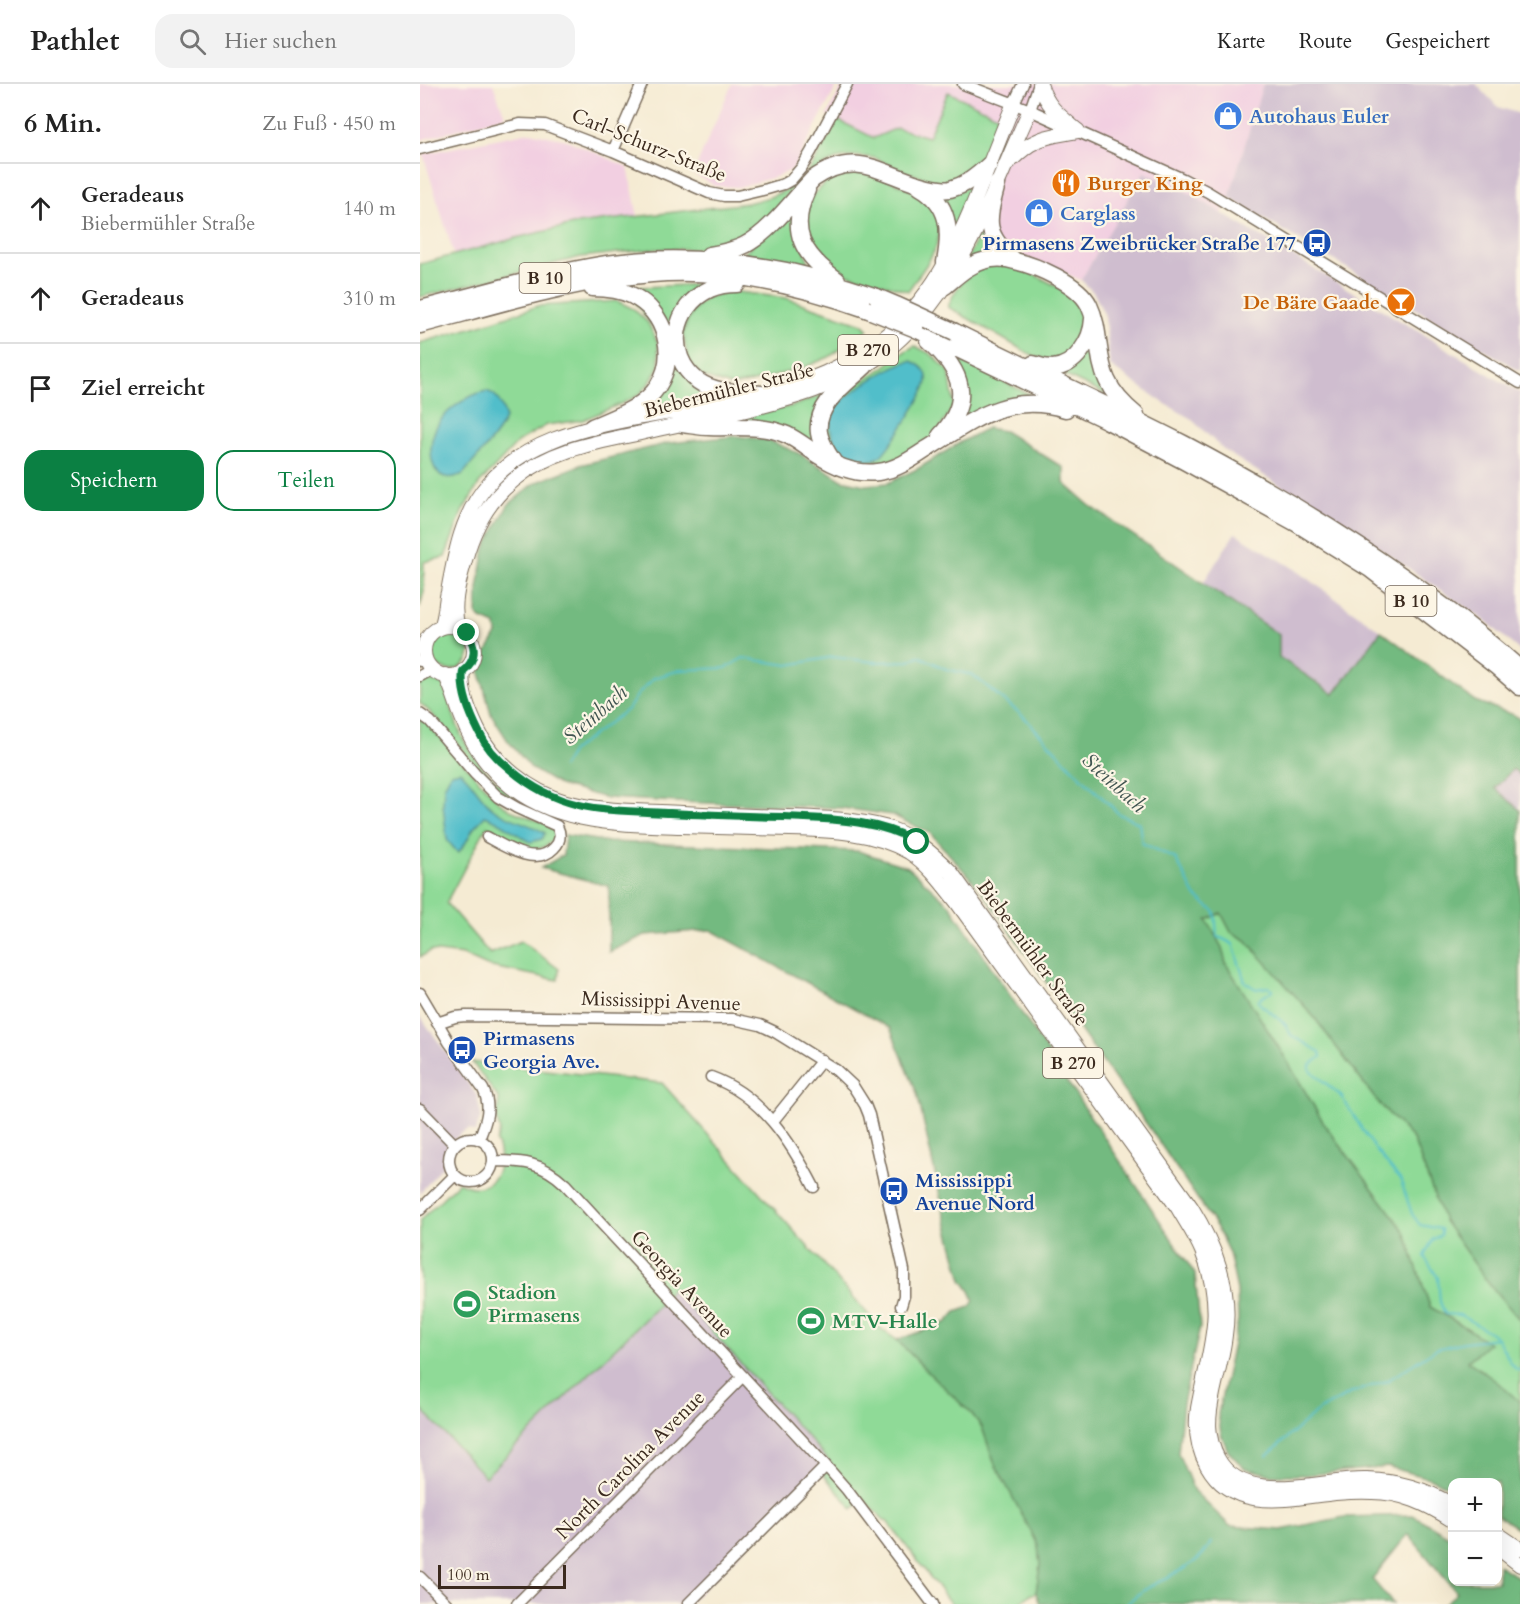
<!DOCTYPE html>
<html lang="de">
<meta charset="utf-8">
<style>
:root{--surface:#fff;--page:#f2f2f2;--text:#222;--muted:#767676;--line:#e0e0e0;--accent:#0b8043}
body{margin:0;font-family:Cardo,serif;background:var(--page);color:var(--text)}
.controls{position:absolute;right:18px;bottom:18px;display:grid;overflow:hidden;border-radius:12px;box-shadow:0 6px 24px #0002}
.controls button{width:54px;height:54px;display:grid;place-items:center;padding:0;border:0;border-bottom:2px solid var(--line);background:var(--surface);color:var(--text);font:30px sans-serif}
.scale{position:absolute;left:18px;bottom:15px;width:128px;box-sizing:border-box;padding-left:6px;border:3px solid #3b2a1e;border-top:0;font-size:16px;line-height:21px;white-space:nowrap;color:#3b2a1e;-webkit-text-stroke:4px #fcf5e5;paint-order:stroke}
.stop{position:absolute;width:18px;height:18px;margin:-14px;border:4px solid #0b8043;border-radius:50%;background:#fff}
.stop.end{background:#0b8043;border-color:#fff;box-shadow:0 2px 6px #0008}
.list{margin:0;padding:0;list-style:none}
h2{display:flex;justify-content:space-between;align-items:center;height:78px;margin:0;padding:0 24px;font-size:26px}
h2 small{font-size:20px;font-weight:400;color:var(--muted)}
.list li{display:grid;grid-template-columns:39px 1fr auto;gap:18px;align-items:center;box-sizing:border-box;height:90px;padding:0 24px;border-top:2px solid var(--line)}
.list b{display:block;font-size:22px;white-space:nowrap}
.list p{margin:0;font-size:20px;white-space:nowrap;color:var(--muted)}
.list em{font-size:20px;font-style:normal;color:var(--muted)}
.actions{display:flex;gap:12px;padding:18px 24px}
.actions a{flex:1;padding:14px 0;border:2px solid var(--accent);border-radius:18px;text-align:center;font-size:21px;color:var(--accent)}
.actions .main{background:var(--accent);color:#fff}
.icon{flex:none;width:33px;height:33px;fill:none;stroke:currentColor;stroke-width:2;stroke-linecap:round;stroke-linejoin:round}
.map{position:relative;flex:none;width:1100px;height:1520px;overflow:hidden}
header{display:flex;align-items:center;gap:36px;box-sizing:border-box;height:84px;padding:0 30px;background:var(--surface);border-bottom:2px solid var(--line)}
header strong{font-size:28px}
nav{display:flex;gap:33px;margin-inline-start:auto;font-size:21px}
.search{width:420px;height:54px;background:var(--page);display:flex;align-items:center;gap:15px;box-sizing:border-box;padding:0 21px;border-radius:18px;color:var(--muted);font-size:22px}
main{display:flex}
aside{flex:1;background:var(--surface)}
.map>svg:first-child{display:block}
.built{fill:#f2cfe1}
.industrial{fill:#cfbdcf}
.green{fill:#8fda97;stroke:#65825a;stroke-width:1.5}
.forest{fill:#73ba80;stroke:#57724f;stroke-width:1.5}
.water{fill:#51beca;stroke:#467474;stroke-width:1.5}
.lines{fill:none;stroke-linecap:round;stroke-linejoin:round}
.stream{stroke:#51beca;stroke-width:2}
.minor-casing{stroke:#7c6e5d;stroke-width:13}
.major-casing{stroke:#7c6e5d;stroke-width:16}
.highway-casing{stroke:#7c6e5d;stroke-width:19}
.minor{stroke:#fff;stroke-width:10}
.major{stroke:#fff;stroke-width:14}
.highway{stroke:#fff;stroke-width:16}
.highway-bridge-casing{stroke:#7c6e5d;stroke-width:19;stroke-linecap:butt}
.highway-bridge{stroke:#fff;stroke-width:16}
.route{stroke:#0b8043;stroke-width:8}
.labels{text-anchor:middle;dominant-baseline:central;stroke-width:4.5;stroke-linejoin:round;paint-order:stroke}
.shield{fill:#fcf5e5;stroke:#75675a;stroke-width:1.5}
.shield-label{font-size:18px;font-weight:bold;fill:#3b2a1e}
.shop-label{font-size:20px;font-weight:bold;fill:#366cbe;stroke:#fcf5e5;text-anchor:start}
.street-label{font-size:20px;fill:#3b2a1e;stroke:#fcf5e5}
.food-label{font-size:20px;font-weight:bold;fill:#c56008;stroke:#fcf5e5;text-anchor:start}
.transit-label{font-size:20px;font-weight:bold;fill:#164399;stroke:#fcf5e5;text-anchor:start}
.leisure-label{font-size:20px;font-weight:bold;fill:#27864d;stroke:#fcf5e5;text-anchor:start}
.water-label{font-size:21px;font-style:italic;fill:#425652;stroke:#fcf5e5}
</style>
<header>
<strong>Pathlet</strong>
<div class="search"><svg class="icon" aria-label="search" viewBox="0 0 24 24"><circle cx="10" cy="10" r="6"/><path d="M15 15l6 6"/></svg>Hier suchen</div>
<nav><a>Karte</a><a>Route</a><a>Gespeichert</a></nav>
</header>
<main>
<aside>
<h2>6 Min.<small>Zu Fuß · 450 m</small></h2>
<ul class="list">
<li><svg class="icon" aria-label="ahead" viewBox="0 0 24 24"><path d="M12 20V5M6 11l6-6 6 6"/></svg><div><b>Geradeaus</b><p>Biebermühler Straße</p></div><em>140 m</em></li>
<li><svg class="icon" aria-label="ahead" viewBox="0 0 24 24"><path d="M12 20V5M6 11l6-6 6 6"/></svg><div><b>Geradeaus</b></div><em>310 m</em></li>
<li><svg class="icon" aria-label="arrive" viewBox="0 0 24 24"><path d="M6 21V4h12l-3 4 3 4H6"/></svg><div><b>Ziel erreicht</b></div></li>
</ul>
<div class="actions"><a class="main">Speichern</a><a>Teilen</a></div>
</aside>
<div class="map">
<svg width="1100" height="1520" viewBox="0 0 1100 1520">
<rect width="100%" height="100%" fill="#fcf5e5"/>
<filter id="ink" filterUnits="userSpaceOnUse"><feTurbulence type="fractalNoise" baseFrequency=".0167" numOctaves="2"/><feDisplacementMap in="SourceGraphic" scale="12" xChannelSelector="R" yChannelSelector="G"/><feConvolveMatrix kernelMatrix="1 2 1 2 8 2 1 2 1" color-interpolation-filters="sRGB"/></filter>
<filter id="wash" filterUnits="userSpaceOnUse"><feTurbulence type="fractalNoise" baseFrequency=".008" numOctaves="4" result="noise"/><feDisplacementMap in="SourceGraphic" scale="24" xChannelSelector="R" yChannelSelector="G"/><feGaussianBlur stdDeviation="1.35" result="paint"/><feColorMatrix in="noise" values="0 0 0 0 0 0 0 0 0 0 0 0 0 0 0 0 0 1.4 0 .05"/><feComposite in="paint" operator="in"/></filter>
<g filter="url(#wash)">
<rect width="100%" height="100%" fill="#f5ebd3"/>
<!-- built -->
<path class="built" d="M0,0H73L85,32L0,56Z
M312,0H418L373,85L358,92L319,103L296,102L273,90Z
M423,0H843L809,114L802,130L765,107L724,88L661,196L599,171L533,150L552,89L562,71L579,32L508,53L477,44L454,55L407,31Z
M110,48L147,56L208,83L218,133L157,140L100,153L34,171L3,70Z"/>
<!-- industrial -->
<path class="industrial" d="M843,0H1056L1078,23L1100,30V287L809,114Z
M724,88L765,107L1100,309V567L1067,538L946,455L805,367L770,334L744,319L690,282L685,232L674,209L661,196Z
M815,449L870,482L961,547L915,610L858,573L859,551L783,499Z
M1093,685L1100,691V726L1075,704Z
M0,932L57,1012L61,1032L55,1048L49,1045L40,1050L28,1061L25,1079L0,1109Z
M252,1203L412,1380L268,1520H0V1323L65,1393L244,1216Z"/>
<!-- green -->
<path class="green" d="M528,8L579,32L562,71L552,89L526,101L480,86L455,74L434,72L416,75L388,90L366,112L353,131L317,160L296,165H234L161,173L0,213V180L100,153L157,140L328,119L350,113L364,107L384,93L393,80L418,36L454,54L477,44L508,53Z
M434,88C441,89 450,90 457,92C482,99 525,119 519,151C516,172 499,190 488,207L423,189L407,181L391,163L384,130L391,113L411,94Z
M555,99L533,150L522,115Z
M374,121L389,181L323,170Z
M566,138L579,171L544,180Z
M584,180L615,191L644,206L654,214L661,223L666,237V250L647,272L627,276L613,272L528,223C533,208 548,186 565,182C571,181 578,181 584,180Z
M286,200L254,264L298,313L216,330L252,266L204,204Z
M310,207L366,214L442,240L448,246L409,273L385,283L333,298L311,302L281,292L268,276L263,250L268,236L278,221L288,213Z
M197,217L214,225L228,239L238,259L239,281L231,297L219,311L205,318L163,336L127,341L99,357L59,400L42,428L25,473L4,478V507L0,523V259L64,240L118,222Z
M495,262L511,270L529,287L534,321C529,329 524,340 517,348C492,377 415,405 406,347C405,338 410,324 416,317C428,303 446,295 461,285C472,278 482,267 495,262Z
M670,262L688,312L636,287Z
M533,273L615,313L536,340L547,307L545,292Z
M407,309L400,367L308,336L373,322Z
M10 566a20 20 0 1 1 40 0a20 20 0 1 1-40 0Z
M8,596L22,600C30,617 34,636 42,653C56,680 79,701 102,720C93,715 82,709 75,702C47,677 29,643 0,619V600Z
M0,635L7,639L76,715L90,726L124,739L134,747V755C129,760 124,764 117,765C101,766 81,749 67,742L26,819L70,870L101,857L139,885L138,896L67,882L43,871L11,867L0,873Z
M801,829L811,848L826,856L853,885L894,933L956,1016L993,1055L1024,1137L1069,1200L1100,1236V1318L1077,1298L1048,1277L1068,1259L1048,1245L1010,1223L985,1148L905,1041L806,880L802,864L787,836Z
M52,978L242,999L462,1246L477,1256L510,1290L552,1330L562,1343L574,1378L618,1460L620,1481L616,1509L610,1511L598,1520H531L466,1436L465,1437L443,1415L433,1425L402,1389L411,1379L252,1204L244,1216L65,1393L0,1323V1136L39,1098C69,1116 88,1084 76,1058L80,1047L77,1036L79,1015Z"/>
<!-- forest -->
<path class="forest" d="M567,344L584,347L644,384V399L669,421L859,551V573L914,610L961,547L1055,617L1094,631L1100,635V691L1093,685L1075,704L1100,726V1236L1069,1200L1024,1137L993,1055L956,1016L894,933L826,856L811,848L801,829L787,836L802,864L806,880L866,975L905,1041L985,1148L1010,1223L1048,1245L1069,1259L1048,1277L1077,1298L1100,1318V1446L1078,1432V1398H1032V1404L1009,1394L969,1383L886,1391H852L824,1384L808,1367L801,1350L798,1330L818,1236L817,1206L809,1169L796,1142L728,1042L561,806L510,749L472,731L422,724L257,718L186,714L139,701L112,685L88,657L71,630L60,589L62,576L77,550L76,541L61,535L57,531L58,504L65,464L88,421L115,399L160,381L249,359L317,352L348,356L380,370L422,396L445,401L468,399L499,384L541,358Z
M145,751L189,758L438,767L488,783L530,821L775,1190L780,1243L763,1319L758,1369L774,1407L810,1442L861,1446L924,1433L993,1431L1032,1454V1498H1078V1481L1100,1494V1520H1024L1037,1509L988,1450L952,1495L973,1520H620L616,1509L620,1481L618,1461L574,1378L562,1343L552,1330L510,1290L477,1256L527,1238L536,1228L550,1223L554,1216L550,1207L542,1196L525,1134L497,1009L470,944L291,846L225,851L189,868V802L121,784L143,771Z"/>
<!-- water -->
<path class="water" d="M491,277C500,281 508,286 507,297C507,307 467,369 458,374C449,379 438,377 431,373C414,365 404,343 414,326C423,311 474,279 491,277Z
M67,307C74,310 77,312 80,319C82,323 85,329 85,333C85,344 51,380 43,390C11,405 6,368 15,346C22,328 49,310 67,307Z
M40,687C53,697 61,716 74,725C89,736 109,739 125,749L122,755L111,758C96,751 82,737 65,732L53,745L45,760L38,769L27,756L23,721L24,703L31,689Z"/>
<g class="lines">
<!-- stream -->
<path class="stream" d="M142,683L152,667L209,624L218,610L234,594L260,586L306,584L323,574L368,581L413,573L454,578L489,577L499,572L526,585L553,591L603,632L652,684L699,730L719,739L722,759L756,775L775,812L795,828L797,852L813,860L825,898L836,905L848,903L853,906C848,911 842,912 838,917L840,920L865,940L871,951L900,968L901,973L890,981V986L921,1012L955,1065L981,1097L992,1130L1000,1141L1021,1145V1151L1013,1155L1004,1172L1018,1194L1020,1218L1025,1230L1040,1231L1071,1249L1077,1254L1091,1279L1097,1286H1100
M847,1372L886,1337L901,1325L933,1308L967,1297L1016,1265L1044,1258L1077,1254
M707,1520C729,1495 778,1488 791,1458"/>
</g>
</g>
<g filter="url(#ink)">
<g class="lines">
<!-- minor casing -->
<g class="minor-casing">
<path id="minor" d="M543,0L610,26L763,95L788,108L1100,299
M594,19L603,0
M610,26L619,0
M0,65L100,40L125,41L193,67L289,109L304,112H317L347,105L364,100L371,96L382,83L391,68L427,0
M193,67L222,0
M0,577L5,571
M0,592L13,585
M0,630L10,637L55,690L78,713L97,724L137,742C141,750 141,757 134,764C116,783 85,763 67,753
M0,909L29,958L63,1005C72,1023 66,1038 59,1055
M17,939L35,933L46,932L313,935L340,941L355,948L416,986L433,1002L445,1021L449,1031L484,1186V1212L481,1222
M291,993C341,1011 371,1058 394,1103
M0,1025L35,1061
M353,1037L402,976
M29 1076a22 22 0 1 1 44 0a22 22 0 1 1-44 0Z
M73,1077C103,1077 122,1078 145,1100L406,1382L427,1406L513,1520
M0,1126L35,1091
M0,1493L27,1520
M97,1520L323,1292
M268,1520L406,1382"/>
</g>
<!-- major casing -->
<g class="major-casing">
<path id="major" d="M620,0C627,23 640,32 658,47
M588,79C596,72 605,62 615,58C627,51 644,50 658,47
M4 567a25 25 0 1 1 50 0a25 25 0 1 1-50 0Z
M21,543C26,532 25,519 28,508C35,469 42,429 69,399C105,358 160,345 211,335C338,312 456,304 526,178C553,127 572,72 594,19
M38,543C31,522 39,497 45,476C53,446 69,416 94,396C129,367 172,359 216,350C251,342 287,335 322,327C371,315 420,302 461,271C539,212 570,112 610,26
M43,587C40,606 49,627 57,644C72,678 110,708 146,718C177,726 209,727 241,728C283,730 326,732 368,733C402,734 436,735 468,744C493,752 513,770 531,788L771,1123C795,1162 812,1204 805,1251C803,1270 797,1290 793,1309C788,1333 786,1352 798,1375C825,1424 903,1394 947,1396C978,1397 1006,1405 1032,1421
M25,591C32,603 35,616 40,629C49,654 62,676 81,694C129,740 198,740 261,742C297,743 333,744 370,745C410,746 453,747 489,768C508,780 522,799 536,817L758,1124C766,1138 776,1152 782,1167C807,1229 789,1264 778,1324C775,1344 777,1363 787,1381C814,1430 870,1414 915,1409C927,1408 940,1407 952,1408C982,1408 1007,1420 1032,1436
M1078,1450L1100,1465
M1078,1464L1100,1481"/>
</g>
<!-- highway casing -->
<g class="highway-casing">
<path id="highway" d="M577,100C567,137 563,150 595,177
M500,103C530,120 531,147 525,178
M387,106C368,148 383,171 417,196
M289,171C301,169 314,167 325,161C349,149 374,115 393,95C434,66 457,87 498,100C508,103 519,107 530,105C546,101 557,92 569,81
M317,200C308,200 299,201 290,205C253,222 244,271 278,297C296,310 320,308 341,310
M525,202C537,192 548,181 563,177C573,174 585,174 595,177C617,182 659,200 669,221C681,246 676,273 687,296C693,310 705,322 716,331
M0,225C62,210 124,190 187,180C242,172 301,175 356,185C390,191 424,202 457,213
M0,241C76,221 153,196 232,190C305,184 378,201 446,225
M496,245L686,336L764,377L876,439L950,485L1077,583L1100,603
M535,248C611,286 688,321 764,360C883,423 999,495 1100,585
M509,257C543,287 553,317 520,352
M613,280C619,282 626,284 633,284C656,282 672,256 673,235
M262,340C271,341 280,343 289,343C315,344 342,340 367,351C378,356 387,364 398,371C415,382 436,391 458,388C476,386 492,375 507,365C555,335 587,308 646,325
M172,343C195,333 224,324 238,302C258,271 245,228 213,212C200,205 186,204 172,204
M414,379C408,370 401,360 399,349C395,320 426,300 445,282"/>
</g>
<!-- minor -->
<use href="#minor" class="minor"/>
<!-- major -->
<use href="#major" class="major"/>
<!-- highway -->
<use href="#highway" class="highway"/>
<!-- highway-bridge casing -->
<g class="highway-bridge-casing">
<path id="highway-bridge" d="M457,213L476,221L535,248
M446,225L496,245"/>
</g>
<!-- highway-bridge -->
<use href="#highway-bridge" class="highway-bridge"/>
</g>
</g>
<g class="lines" filter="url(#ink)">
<!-- route -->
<path class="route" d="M47,549C57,562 56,577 43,587C40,607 50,630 59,648C66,663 78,676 91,686C141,729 188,726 250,729C288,731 326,732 364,733C410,735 457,735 497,758"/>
</g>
<!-- icons -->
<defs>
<g id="shop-disc" transform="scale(1.5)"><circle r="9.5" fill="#3f7fe0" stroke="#fcf5e5"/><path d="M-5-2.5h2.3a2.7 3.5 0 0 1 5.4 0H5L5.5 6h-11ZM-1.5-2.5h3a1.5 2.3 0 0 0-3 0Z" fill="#fff"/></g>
<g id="restaurant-disc" transform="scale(1.5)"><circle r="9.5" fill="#e8710a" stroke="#fcf5e5"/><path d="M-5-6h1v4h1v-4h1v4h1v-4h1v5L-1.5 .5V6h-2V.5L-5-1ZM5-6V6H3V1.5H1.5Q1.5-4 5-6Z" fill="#fff"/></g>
<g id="bus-disc" transform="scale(1.5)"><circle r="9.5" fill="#1a4fb4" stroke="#fcf5e5"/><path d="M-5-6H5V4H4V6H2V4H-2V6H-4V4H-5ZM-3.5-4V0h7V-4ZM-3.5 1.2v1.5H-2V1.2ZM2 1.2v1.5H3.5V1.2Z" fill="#fff"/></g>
<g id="bar-disc" transform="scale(1.5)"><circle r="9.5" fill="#e8710a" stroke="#fcf5e5"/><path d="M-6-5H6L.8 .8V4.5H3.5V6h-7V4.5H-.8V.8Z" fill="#fff"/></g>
<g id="stadium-disc" transform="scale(1.5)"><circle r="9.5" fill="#2e9e5b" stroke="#fcf5e5"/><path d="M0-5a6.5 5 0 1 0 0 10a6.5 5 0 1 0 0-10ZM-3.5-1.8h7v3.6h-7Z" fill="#fff"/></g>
</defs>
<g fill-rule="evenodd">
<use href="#shop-disc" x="808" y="32"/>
<use href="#restaurant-disc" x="646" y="99"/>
<use href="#shop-disc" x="619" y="129"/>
<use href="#bus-disc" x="897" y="159"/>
<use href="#bar-disc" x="981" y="218"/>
<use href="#bus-disc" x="42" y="966"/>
<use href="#bus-disc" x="474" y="1107"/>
<use href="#stadium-disc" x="47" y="1220"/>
<use href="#stadium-disc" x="391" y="1237"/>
</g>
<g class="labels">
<!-- shield labels -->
<g class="shield">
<rect x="99.5" y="179" width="51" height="30" rx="4.5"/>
<rect x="418" y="251" width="60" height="30" rx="4.5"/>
<rect x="965.5" y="502" width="51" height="30" rx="4.5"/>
<rect x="623" y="964" width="60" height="30" rx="4.5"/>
</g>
<g class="shield-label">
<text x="125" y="194">B 10</text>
<text x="448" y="266">B 270</text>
<text x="991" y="517">B 10</text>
<text x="653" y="979">B 270</text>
</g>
<!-- shop labels -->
<g class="shop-label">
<text x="829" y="32">Autohaus Euler</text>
<text x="640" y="129">Carglass</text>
</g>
<!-- street labels -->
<g class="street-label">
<text transform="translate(229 61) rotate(22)">Carl-Schurz-Straße</text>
<text transform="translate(309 306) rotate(-14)">Biebermühler Straße</text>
<text transform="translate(613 869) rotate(54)">Biebermühler Straße</text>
<text transform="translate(241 917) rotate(2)">Mississippi Avenue</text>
<text transform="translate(262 1200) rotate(47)">Georgia Avenue</text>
<text transform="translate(210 1381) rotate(-45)">North Carolina Avenue</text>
</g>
<!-- food labels -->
<g class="food-label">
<text x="667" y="99">Burger King</text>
<text x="960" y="218" text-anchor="end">De Bäre Gaade</text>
</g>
<!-- transit labels -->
<g class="transit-label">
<text x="876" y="159" text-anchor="end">Pirmasens Zweibrücker Straße 177</text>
<text x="63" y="954">Pirmasens<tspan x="63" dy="23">Georgia Ave.</tspan></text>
<text x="495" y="1096">Mississippi<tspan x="495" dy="23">Avenue Nord</tspan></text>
</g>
<!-- leisure labels -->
<g class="leisure-label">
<text x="68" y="1208">Stadion<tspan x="68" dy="23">Pirmasens</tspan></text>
<text x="412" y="1237">MTV-Halle</text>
</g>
<!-- water labels -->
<g class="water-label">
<text transform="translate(175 631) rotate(-41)">Steinbach</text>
<text transform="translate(694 699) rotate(42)">Steinbach</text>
</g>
</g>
</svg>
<div class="controls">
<button>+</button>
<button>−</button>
</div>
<div class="scale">100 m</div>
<div class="stop" style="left:497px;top:758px"></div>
<div class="stop end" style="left:47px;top:549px"></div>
</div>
</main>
